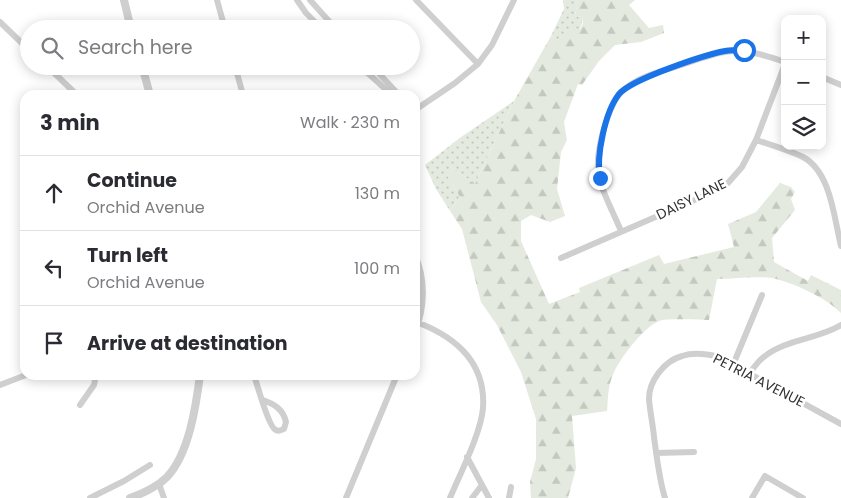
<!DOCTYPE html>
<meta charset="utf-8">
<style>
:root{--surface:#fff;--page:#f7f7f7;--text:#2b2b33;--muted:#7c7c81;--line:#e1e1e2}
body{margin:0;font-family:Poppins,sans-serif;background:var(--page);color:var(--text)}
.controls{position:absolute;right:15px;top:15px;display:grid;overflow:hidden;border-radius:10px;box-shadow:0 2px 12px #0003}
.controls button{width:45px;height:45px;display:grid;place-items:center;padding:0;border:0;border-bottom:1px solid var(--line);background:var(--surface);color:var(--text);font:25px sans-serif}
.stop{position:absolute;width:15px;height:15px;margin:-11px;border:4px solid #1a73e8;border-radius:50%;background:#fff}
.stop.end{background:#1a73e8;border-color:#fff;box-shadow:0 1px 5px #0008}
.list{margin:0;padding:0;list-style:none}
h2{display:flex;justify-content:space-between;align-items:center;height:65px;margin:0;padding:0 20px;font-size:21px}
h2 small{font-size:16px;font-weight:400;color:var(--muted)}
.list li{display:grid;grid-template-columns:32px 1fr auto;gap:15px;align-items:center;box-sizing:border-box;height:75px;padding:0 20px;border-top:1px solid var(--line)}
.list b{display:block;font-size:19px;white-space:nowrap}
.list p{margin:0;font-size:16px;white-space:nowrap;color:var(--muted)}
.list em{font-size:16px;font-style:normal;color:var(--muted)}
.icon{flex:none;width:28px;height:28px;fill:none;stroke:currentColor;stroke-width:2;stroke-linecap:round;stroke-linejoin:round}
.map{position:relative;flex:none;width:841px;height:498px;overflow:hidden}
.search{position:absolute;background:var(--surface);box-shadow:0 2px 12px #0003;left:20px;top:20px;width:400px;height:55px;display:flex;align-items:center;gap:12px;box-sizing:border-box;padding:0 18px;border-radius:28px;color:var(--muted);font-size:19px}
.panel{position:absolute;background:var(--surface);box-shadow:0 2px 12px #0003;left:20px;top:90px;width:400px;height:290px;border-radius:15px}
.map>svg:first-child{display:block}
.green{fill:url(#green-dots)}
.forest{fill:url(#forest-firs)}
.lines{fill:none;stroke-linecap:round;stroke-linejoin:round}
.minor{stroke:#cfcfcf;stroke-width:6}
.tertiary{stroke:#cfcfcf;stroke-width:8}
.route{stroke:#1a73e8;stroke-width:6}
.labels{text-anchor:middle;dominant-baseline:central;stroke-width:5;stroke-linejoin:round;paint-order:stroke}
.street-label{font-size:14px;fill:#323232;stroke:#fff}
</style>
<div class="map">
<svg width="841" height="498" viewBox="0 0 841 498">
<defs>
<pattern id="green-dots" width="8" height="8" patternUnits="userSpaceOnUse" patternTransform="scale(1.25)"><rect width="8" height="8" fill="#e4eadf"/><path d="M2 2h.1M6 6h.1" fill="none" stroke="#c4c9c0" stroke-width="1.8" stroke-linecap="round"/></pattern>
<pattern id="forest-firs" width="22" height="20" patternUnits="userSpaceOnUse" patternTransform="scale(1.25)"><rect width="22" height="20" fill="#e4eadf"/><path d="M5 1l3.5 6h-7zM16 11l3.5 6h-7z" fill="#c4c9c0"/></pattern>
</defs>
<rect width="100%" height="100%" fill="#fff"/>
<!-- green -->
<path class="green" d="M563,0H578L575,16L582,17C584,33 570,34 558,40L551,36L564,9Z
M514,101L475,184L451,167L447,175L460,197L450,211L436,189L425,165L461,137Z"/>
<!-- forest -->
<path class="forest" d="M578,0H635L629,5L649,28L663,25L664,33L641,42L615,45L599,61L582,85L578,84L564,122L567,140L561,152L557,189L565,216L550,222L531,215L521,221V241L549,304L580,292L579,288L659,255L664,264L734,247L728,224L756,212L780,183L791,187L795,192L791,199L795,210L772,238L774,262L808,281L811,275L841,290V313C825,297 794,283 772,278C758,276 732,279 717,279L709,320C699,320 667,318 659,321C643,328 623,355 615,370C608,383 608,397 607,411L572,416L576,468L568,498H531L530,482L536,459V419L521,372L497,325L481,302L462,229L450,211L460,197L447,175V171L451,167L475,184L514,101L551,36L558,40L570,27L580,29L583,24L582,17L575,16Z"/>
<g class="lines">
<!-- minor -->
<path class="minor" d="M217,0L225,29
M297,0L306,13L322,29
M310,0L336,29
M416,0L478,64
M0,22L29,50
M47,66L77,95
M235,66L243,95
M360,66L392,95
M372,66L399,95
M822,77L841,85
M415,110L455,83L478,64L492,45L514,0
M756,140C771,145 788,150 803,157C831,172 834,218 841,246
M621,231C614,214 604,196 599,178C594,156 607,103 625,89C640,76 663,71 681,65C728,49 738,45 785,62
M415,255C426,279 425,308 415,332
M561,258L706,195L728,183L742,167L756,140L785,64
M419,323C457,338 486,363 483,408C481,433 460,474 450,498
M733,365L762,295
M750,373C754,367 759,360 765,356C787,339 818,339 841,325
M254,375C257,384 269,428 276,430C279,432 281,430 284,429L286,422C283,409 274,404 263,400
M0,385L26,375
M80,405L94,385L96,375
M656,453L694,452
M467,457L489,498
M159,484L164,498
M90,498L124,481L150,465
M346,498L397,375
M472,498L482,485
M509,498L511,487
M665,498C659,479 657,458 654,437C653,425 650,412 649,399C649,381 664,361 682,356C694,352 707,354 719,357L841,424
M752,498L765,476L803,498"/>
<!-- tertiary -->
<path class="tertiary" d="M124,0L131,29
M142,66L150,95
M130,498C144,493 157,487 167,477C189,454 196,406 200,375"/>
</g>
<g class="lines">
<!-- route -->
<path class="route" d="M600,178C596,156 605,112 619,94C632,79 704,55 725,51C731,50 738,50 744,50"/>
</g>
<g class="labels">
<!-- street labels -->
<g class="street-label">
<text transform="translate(691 199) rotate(-26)">DAISY LANE</text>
<text transform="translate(759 380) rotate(27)">PETRIA AVENUE</text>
</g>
</g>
</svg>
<div class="controls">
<button>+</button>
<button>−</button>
<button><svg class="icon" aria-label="layers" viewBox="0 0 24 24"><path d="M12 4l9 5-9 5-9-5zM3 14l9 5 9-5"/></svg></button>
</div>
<div class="stop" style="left:744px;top:50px"></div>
<div class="stop end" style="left:600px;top:178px"></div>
<div class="search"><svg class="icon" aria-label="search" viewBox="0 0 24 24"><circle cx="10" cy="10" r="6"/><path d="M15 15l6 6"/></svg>Search here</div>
<section class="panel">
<h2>3 min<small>Walk · 230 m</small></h2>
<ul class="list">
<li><svg class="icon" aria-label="ahead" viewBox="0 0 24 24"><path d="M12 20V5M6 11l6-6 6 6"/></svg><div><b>Continue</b><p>Orchid Avenue</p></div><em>130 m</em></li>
<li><svg class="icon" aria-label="left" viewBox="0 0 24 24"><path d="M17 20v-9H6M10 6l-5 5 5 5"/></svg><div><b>Turn left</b><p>Orchid Avenue</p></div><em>100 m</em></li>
<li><svg class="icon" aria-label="arrive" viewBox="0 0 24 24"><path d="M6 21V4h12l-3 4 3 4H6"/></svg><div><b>Arrive at destination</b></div></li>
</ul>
</section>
</div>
